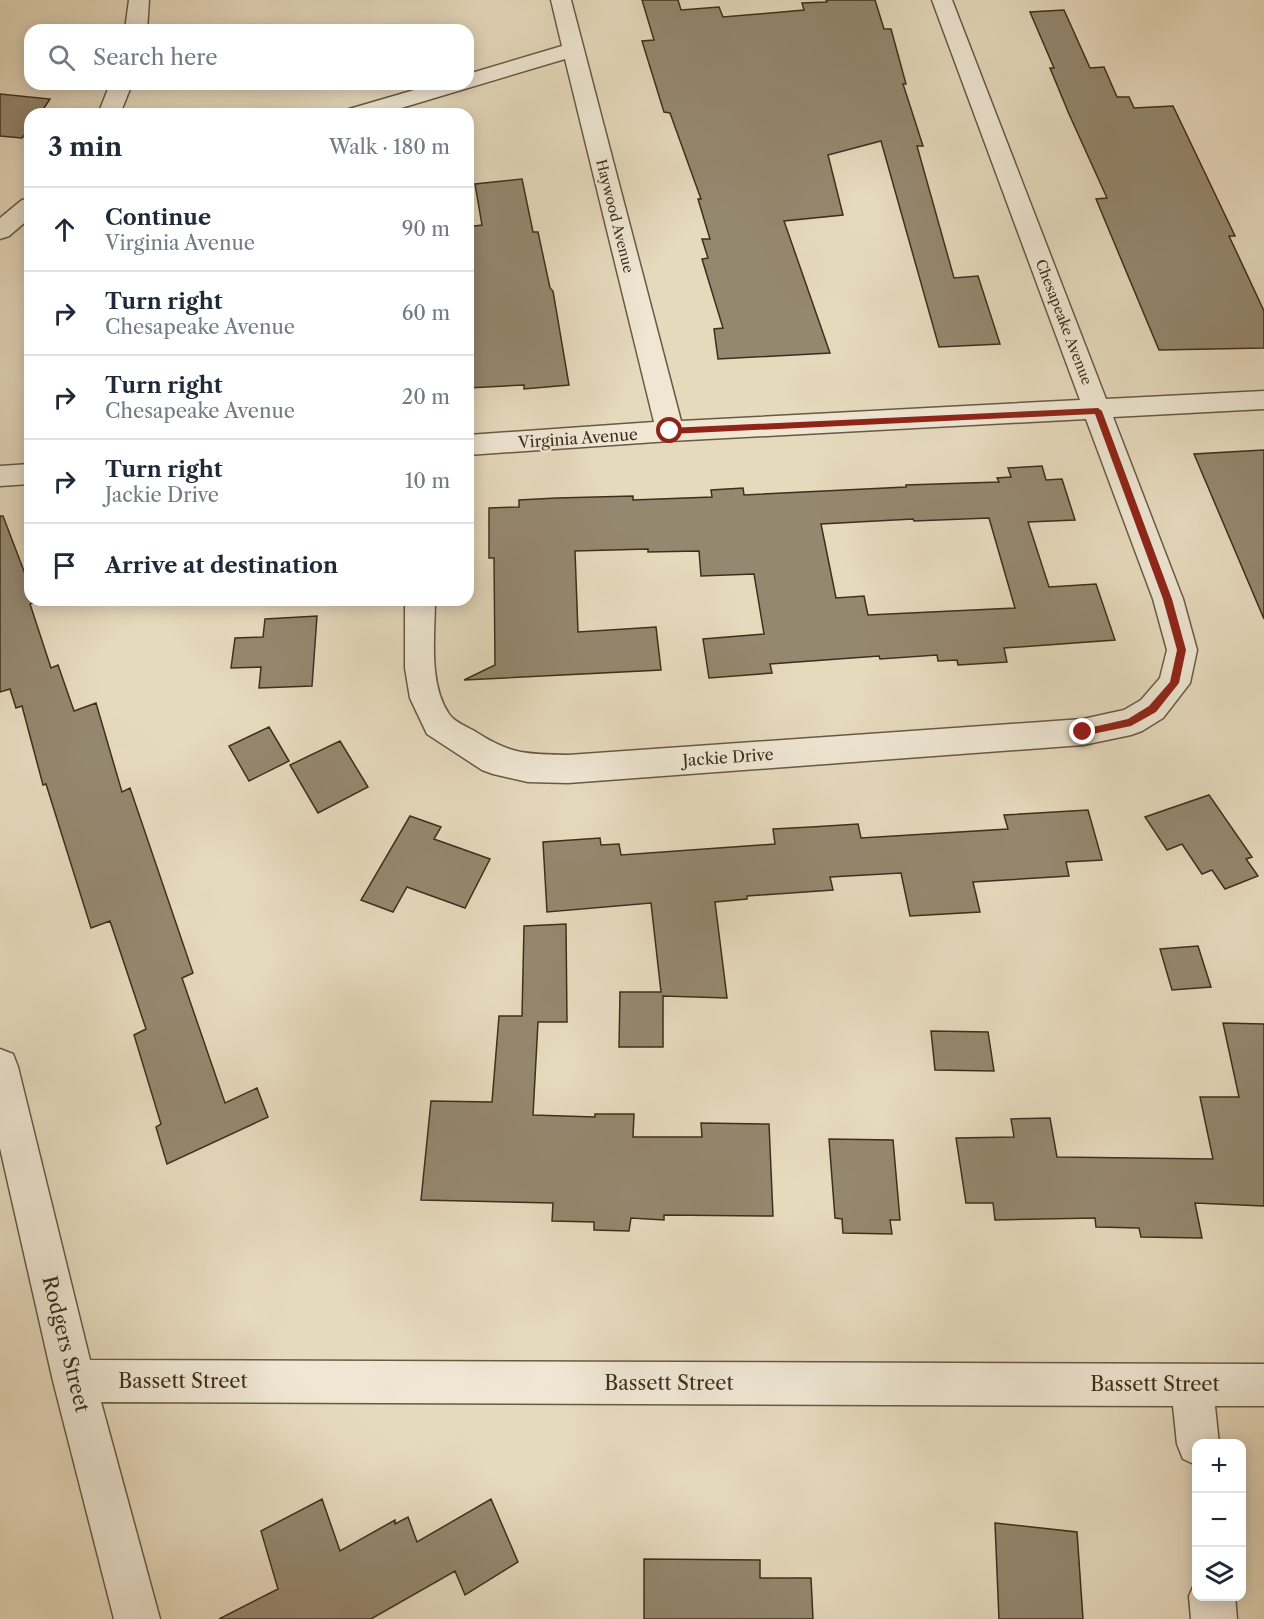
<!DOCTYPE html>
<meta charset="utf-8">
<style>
:root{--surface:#fff;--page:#f2f2f3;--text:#1f2937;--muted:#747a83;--line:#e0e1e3}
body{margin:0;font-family:"Libre Caslon Text",serif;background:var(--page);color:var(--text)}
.controls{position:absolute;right:18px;bottom:18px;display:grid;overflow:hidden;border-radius:12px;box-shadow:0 3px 15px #0003}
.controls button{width:54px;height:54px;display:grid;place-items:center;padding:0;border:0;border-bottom:2px solid var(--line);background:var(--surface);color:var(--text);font:30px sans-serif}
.stop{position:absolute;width:18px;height:18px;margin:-14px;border:4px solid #8f2418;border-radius:50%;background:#fff}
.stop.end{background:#8f2418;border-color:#fff;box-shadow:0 2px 6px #0008}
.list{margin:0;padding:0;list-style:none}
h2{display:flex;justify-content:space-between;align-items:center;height:78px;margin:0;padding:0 24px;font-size:26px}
h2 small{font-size:20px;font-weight:400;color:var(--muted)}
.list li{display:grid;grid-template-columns:39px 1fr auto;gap:18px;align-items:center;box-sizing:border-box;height:84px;padding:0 24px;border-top:2px solid var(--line)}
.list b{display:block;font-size:22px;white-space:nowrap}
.list p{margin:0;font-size:20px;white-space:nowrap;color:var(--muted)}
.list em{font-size:20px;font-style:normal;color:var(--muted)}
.icon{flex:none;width:33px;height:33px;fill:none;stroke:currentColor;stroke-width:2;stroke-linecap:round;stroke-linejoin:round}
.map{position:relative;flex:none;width:1264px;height:1619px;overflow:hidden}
.search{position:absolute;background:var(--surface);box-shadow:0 3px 15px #0003;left:24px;top:24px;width:450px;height:66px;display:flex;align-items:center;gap:15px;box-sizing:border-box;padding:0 21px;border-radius:18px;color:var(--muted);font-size:22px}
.panel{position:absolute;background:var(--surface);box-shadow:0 3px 15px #0003;left:24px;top:108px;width:450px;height:498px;border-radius:18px}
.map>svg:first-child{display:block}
.building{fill:#958870;stroke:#3e2f1c;stroke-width:1.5;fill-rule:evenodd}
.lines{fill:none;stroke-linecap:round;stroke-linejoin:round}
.minor-casing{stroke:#685a44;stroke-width:3}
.minor{fill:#efe7d4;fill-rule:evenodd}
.route{fill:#8f2418}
.labels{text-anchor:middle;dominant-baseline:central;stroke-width:5;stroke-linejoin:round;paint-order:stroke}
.far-street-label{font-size:14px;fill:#3e2f1c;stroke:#efe7d4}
.street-label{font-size:16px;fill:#3e2f1c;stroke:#efe7d4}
.near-street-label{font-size:20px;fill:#3e2f1c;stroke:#efe7d4}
</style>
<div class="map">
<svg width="1264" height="1619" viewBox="0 0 1264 1619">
<rect width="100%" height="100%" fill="#e6dabd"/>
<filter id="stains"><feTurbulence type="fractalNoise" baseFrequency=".00333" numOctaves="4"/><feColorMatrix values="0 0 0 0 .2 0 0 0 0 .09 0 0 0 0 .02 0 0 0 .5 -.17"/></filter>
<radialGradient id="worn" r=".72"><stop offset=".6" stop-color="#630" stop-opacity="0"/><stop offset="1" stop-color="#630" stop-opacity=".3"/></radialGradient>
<!-- building -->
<path class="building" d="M642,0H678L681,10L719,7L723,17L804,10L802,3L827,2L826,0H875L884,29H891L906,84H903L923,146H917L954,278L978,276L1000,344L939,347L881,141L828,155L843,215L784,221L830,353L718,359L714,329L723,328L702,259L708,258L702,239H710L698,199H701L670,113L664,112L642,41L654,40Z
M1064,10L1090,68L1104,67L1117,97H1129L1134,108L1173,106L1235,236H1229L1264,311V348L1159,350L1096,199L1107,198L1069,114L1050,68H1054L1030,12Z
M0,94L50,99L40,114H30V128L22,138L0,136Z
M522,179L533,232H538L550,288L553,291L569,385L524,389V385L468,388V227L482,225L475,184Z
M1264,450V619L1194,454Z
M1042,466L1046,480L1062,479L1075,520L1028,522L1049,587L1096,584L1115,640L1004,648L1007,662L958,665L957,660L938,661L937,655L880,659L879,656L770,664L772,673L709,678L703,639L764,634L754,574L701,576L699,551L648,552V549L575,551L578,632L656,627L661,670L464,680L495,665L494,558H489V508L519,507V500L557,498L633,496V500L712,497L711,490L743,488L744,495L906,487V485L999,482L997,478L1011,477L1008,468ZM989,518L1015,608L868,615L864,596L836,598L821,524L913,519L914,521Z
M0,516H3L30,587V600L36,602L30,604L51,668L58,665L74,711L96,703L122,792L130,788L193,973L182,978L225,1103L257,1088L268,1117L167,1164L156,1127L161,1124L134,1035L146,1029L110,921L91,928L46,784L43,785L22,706L16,708L10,689L0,692Z
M317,616L312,686L259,688L261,667L231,668L235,638L263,637L265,619Z
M269,727L289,761L249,781L229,746Z
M340,741L368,787L318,813L290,765Z
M1209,795L1252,857L1246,859L1258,876L1225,889L1212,870L1202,874L1182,844L1167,850L1145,817Z
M1088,810L1102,860L1066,862L1069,876L973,882L980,912L910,916L901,873L830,877L833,890L747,896V899L715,902L727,998L663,996V1047H619L620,992H661L651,903L547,912L543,842L600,838L601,845L619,844L621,855L775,844L773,829L811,827L858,824L861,838L1008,829L1004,815Z
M410,816L441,827L434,839L490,859L465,908L407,887L393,912L361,900Z
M566,924L567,1022H538L533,1115L595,1117V1114H634L633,1137H702L701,1123L769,1124L773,1216L664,1215V1220L631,1218L629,1231L594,1230V1222L552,1221L553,1203L421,1200L431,1101L492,1102L499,1016H522L524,926Z
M1198,946L1211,987L1172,990L1160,949Z
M1223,1023L1264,1024V1206L1195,1203L1202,1238L1141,1237L1139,1228L1096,1227L1095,1218L995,1220L993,1203H966L956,1138L1014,1137L1011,1119L1050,1118L1057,1157L1213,1159L1200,1097H1239Z
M931,1031L988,1032L994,1071L935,1070Z
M829,1139L893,1140L900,1220H890L892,1234L843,1233L842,1219L835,1218Z
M322,1499L340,1551L395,1520V1524L408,1517L417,1542L491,1499L518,1562L465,1595L455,1571L371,1619H219L278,1589L261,1531Z
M995,1523L1077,1532L1083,1619H999Z
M644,1559L760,1560V1578H811L813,1619H644Z"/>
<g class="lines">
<!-- minor casing -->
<g class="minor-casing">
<path id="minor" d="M129,0H149L147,30H125Z
M551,0H571L681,421L1080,400L932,0H952L1106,399L1264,391V409L1113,417L1183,599L1197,650L1190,683L1163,718L1142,731L1131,735L1083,745L568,783L528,782L493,774L482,770L427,734L410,698L405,668V600H435C435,635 428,683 449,714C454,722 468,727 476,732C512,755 526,754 568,755L1083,719L1124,710L1141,700L1160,678L1167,650L1153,599L1086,419L670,441L468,455V435L654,422L565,59L381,114H346L349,109L435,84H468V74L562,46Z
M110,84H132L120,114H98Z
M30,198V218L9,236L0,239V218L22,200Z
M30,464V484L0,486V466Z
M0,1049L13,1054L18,1067L90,1360L1264,1364V1406H1215L1219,1444H1196V1465L1183,1459L1177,1444L1173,1406L101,1402L160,1619H114L53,1381L0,1148Z
M1196,1580V1596H1235L1237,1619H1191L1189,1596Z"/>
</g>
<!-- minor -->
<use href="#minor" class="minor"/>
</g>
<!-- route -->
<path class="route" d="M1098,408L1102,411L1172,599L1186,650L1179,683L1156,712L1131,726L1083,736L1080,735V730L1128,719L1149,706L1170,682L1177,650L1163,599L1095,414L670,434L666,431L670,428Z"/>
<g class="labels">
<!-- far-street labels -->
<g class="far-street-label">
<text transform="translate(615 216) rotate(76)">Haywood Avenue</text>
<text transform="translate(1064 322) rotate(69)">Chesapeake Avenue</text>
</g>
<!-- street labels -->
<g class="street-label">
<text transform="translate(578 438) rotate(-4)">Virginia Avenue</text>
<text transform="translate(728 757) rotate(-4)">Jackie Drive</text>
</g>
<!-- near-street labels -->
<g class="near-street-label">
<text transform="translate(66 1344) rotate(76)">Rodgers Street</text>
<text x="183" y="1381">Bassett Street</text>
<text x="669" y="1383">Bassett Street</text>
<text x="1155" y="1384">Bassett Street</text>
</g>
</g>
<rect width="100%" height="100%" filter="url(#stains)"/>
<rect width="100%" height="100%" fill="url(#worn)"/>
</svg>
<div class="controls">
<button>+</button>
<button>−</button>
<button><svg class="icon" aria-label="layers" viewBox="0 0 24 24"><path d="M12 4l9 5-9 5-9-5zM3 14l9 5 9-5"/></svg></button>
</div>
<div class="stop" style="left:670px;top:431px"></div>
<div class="stop end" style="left:1083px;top:732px"></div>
<div class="search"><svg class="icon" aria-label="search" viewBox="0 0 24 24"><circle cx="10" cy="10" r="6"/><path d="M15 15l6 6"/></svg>Search here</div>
<section class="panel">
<h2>3 min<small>Walk · 180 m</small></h2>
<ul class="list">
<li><svg class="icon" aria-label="ahead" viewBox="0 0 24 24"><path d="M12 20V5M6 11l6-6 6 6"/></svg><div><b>Continue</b><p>Virginia Avenue</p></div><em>90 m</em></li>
<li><svg class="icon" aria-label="right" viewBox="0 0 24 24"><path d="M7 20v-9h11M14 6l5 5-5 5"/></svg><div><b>Turn right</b><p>Chesapeake Avenue</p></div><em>60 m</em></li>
<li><svg class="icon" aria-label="right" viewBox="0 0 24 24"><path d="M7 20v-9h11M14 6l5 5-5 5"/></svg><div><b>Turn right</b><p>Chesapeake Avenue</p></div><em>20 m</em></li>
<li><svg class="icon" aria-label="right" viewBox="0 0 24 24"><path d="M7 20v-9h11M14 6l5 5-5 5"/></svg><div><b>Turn right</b><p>Jackie Drive</p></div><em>10 m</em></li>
<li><svg class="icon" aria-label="arrive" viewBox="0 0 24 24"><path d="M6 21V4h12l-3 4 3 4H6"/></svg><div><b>Arrive at destination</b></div></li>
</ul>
</section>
</div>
